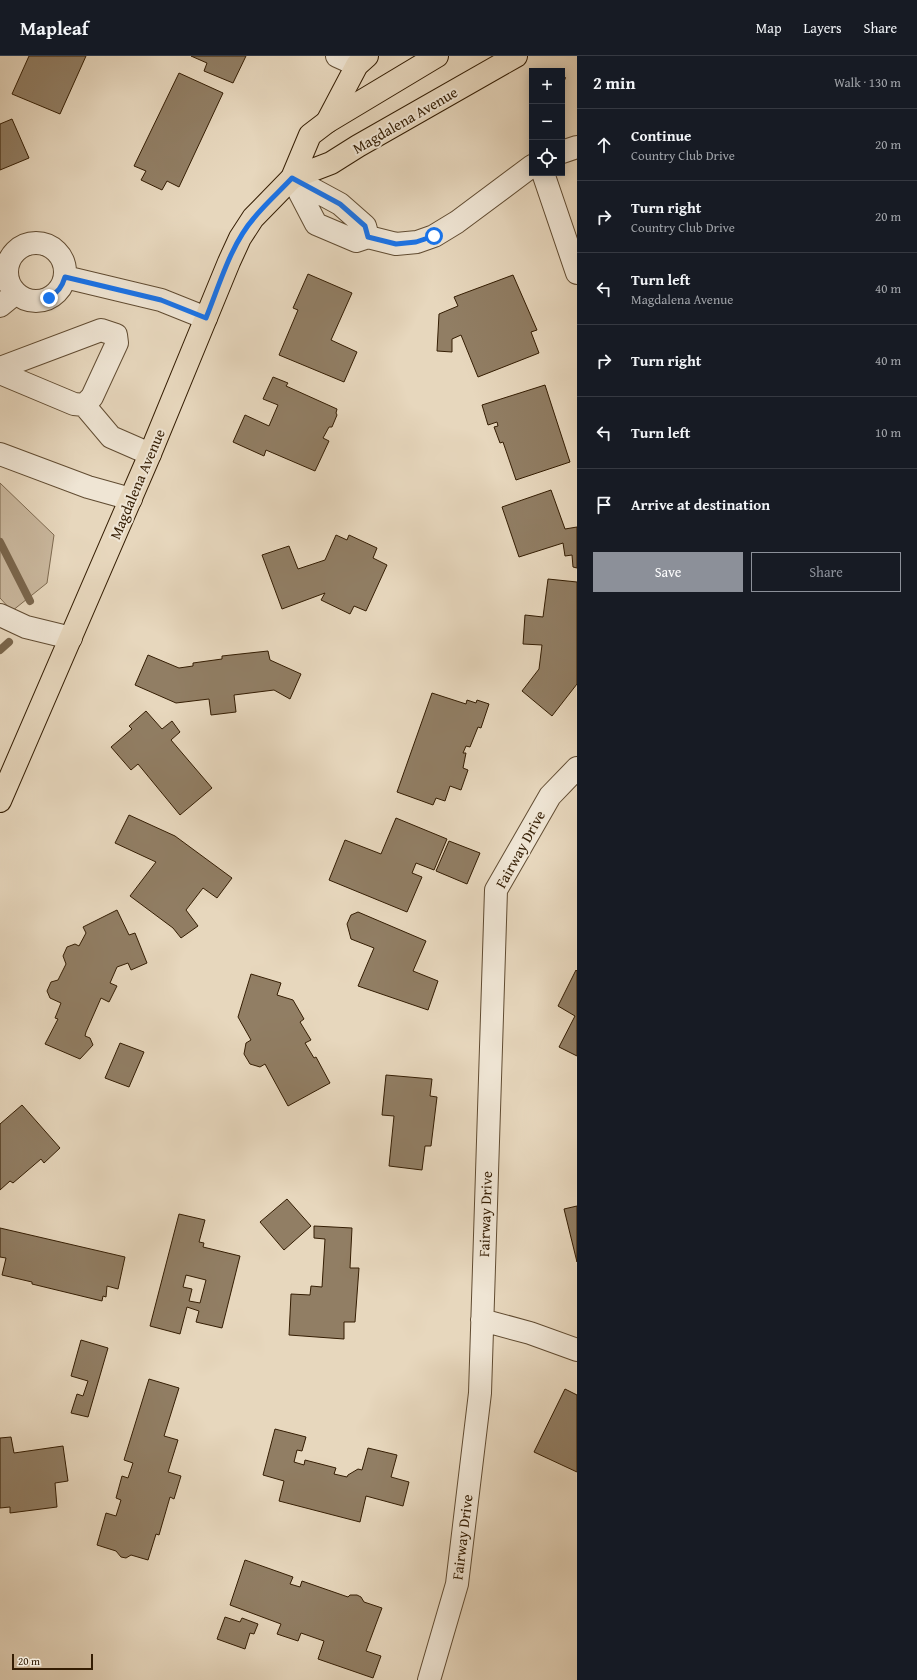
<!DOCTYPE html>
<meta charset="utf-8">
<style>
:root{--surface:#171b24;--page:#20242c;--text:#f1f3f6;--muted:#9ea1a6;--line:#363941;--accent:#8c9099}
body{margin:0;font-family:"Gentium Book Plus",serif;background:var(--page);color:var(--text)}
.controls{position:absolute;right:12px;top:12px;display:grid;overflow:hidden;border-radius:0px;box-shadow:0 2px 10px #0003}
.controls button{width:36px;height:36px;display:grid;place-items:center;padding:0;border:0;border-bottom:1px solid var(--line);background:var(--surface);color:var(--text);font:20px sans-serif}
.scale{position:absolute;left:12px;bottom:10px;width:81px;box-sizing:border-box;padding-left:4px;border:2px solid #341d03;border-top:0;font-size:11px;line-height:14px;white-space:nowrap;color:#341d03;-webkit-text-stroke:3px #efe5d4;paint-order:stroke}
.stop{position:absolute;width:12px;height:12px;margin:-9px;border:3px solid #1a73e8;border-radius:50%;background:#fff}
.stop.end{background:#1a73e8;border-color:#fff;box-shadow:0 1px 4px #0008}
.list{margin:0;padding:0;list-style:none}
h2{display:flex;justify-content:space-between;align-items:center;height:52px;margin:0;padding:0 16px;font-size:17px}
h2 small{font-size:13px;font-weight:400;color:var(--muted)}
.list li{display:grid;grid-template-columns:26px 1fr auto;gap:12px;align-items:center;box-sizing:border-box;height:72px;padding:0 16px;border-top:1px solid var(--line)}
.list b{display:block;font-size:15px;white-space:nowrap}
.list p{margin:0;font-size:13px;white-space:nowrap;color:var(--muted)}
.list em{font-size:13px;font-style:normal;color:var(--muted)}
.actions{display:flex;gap:8px;padding:12px 16px}
.actions a{flex:1;padding:9px 0;border:1px solid var(--accent);border-radius:0px;text-align:center;font-size:14px;color:var(--accent)}
.actions .main{background:var(--accent);color:#fff}
.icon{flex:none;width:22px;height:22px;fill:none;stroke:currentColor;stroke-width:2;stroke-linecap:round;stroke-linejoin:round}
.map{position:relative;flex:none;width:577px;height:1624px;overflow:hidden}
header{display:flex;align-items:center;gap:24px;box-sizing:border-box;height:56px;padding:0 20px;background:var(--surface);border-bottom:1px solid var(--line)}
header strong{font-size:19px}
nav{display:flex;gap:22px;margin-inline-start:auto;font-size:14px}
main{display:flex}
aside{flex:1;background:var(--surface)}
.map>svg:first-child{display:block}
.green{fill:#c9b79d;stroke:#7e6a50}
.lines{fill:none;stroke-linecap:round;stroke-linejoin:round}
.stream{stroke:#7b674d;stroke-width:8}
.building{fill:#917e64;stroke:#341d03;fill-rule:evenodd}
.minor-casing{stroke:#614c32;stroke-width:24}
.major-casing{stroke:#341d03;stroke-width:24}
.highway-casing{stroke:#341d03;stroke-width:24}
.path{stroke:#341d03;stroke-width:2.5;stroke-dasharray:3 2;stroke-linecap:butt}
.minor{stroke:#efe5d4;stroke-width:22}
.major{stroke:#e7d7bd;stroke-width:22}
.highway{stroke:#e7d7bd;stroke-width:22}
.route{stroke:#1a73e8;stroke-width:5}
.labels{text-anchor:middle;dominant-baseline:central;stroke-width:4;stroke-linejoin:round;paint-order:stroke}
.street-label{font-size:15px;fill:#341d03;stroke:#efe5d4}
</style>
<header>
<strong>Mapleaf</strong>
<nav><a>Map</a><a>Layers</a><a>Share</a></nav>
</header>
<main>
<div class="map">
<svg width="577" height="1624" viewBox="0 0 577 1624">
<rect width="100%" height="100%" fill="#e7d7bd"/>
<filter id="stains"><feTurbulence type="fractalNoise" baseFrequency=".005" numOctaves="4"/><feColorMatrix values="0 0 0 0 .2 0 0 0 0 .09 0 0 0 0 .02 0 0 0 .5 -.17"/></filter>
<radialGradient id="worn" r=".72"><stop offset=".6" stop-color="#630" stop-opacity="0"/><stop offset="1" stop-color="#630" stop-opacity=".3"/></radialGradient>
<!-- green -->
<path class="green" d="M0,427L54,479L47,527L12,555L0,542Z"/>
<g class="lines">
<!-- stream -->
<path class="stream" d="M0,486L30,545
M0,594L9,586"/>
</g>
<!-- building -->
<path class="building" d="M29,0H86L60,58L12,38Z
M191,0H246L233,27L204,15L207,7Z
M179,17L223,37L179,131L167,125L162,134L141,124L146,115L134,110Z
M12,63L29,102L0,114V68Z
M308,218L352,237L331,284L357,296L344,326L279,299L298,254L293,252Z
M513,219L537,274L531,276L539,297L478,321L461,279L452,283V296L437,295L439,258L458,250L454,241Z
M273,321L288,327L286,330L337,353L336,357L337,359L332,371H329L323,382L329,385L315,415L266,394L264,400L233,386L245,359L269,370L278,349L263,343Z
M545,329L570,406L516,424L503,386L500,387L494,371L498,370L497,366L488,369L482,349Z
M551,434L565,473L577,471V512L573,511L572,499L565,500L563,487L519,501L502,451Z
M336,479L347,484L349,479L377,492L373,502L387,509L366,555L354,550L350,558L321,544L325,537L282,553L262,499L289,490L298,513L325,504Z
M548,523L577,526V628L552,660L522,635L539,613L542,589L523,588L525,559L543,561Z
M268,595L270,604L301,618L290,643L274,634L234,639L236,656L211,659L209,643L176,647L135,629L148,599L179,612L193,610V607L222,603V600Z
M432,637L466,648L467,644L476,647L477,644L489,648L481,672L478,671L470,691L466,690L463,697H466L463,712L468,714L461,734L450,730L445,745L436,742L433,749L397,736Z
M146,655L162,673L172,665L180,676L171,684L212,732L180,759L138,708L131,714L111,691L132,673L129,670Z
M129,759L175,780L232,822L217,842L203,832L186,854L198,870L181,882L173,872L130,840L156,806L115,787Z
M396,762L447,783L434,814L416,807L412,817L422,821L407,856L329,824L345,784L381,798Z
M449,785L480,797L467,828L436,815Z
M117,854L129,879L135,877L147,907L131,914L128,907L117,911L110,927L117,930L109,946L101,942L86,976L85,980L90,982L93,989L80,1003L45,988L58,963L55,962L61,947L50,942L47,935L51,926L58,924L66,908L63,900L67,891L75,888L79,890L86,877L83,871Z
M358,856L426,885L413,915L438,925L428,954L358,930L374,892L351,883L347,868L351,859Z
M576,914L577,915V1000L559,991L575,960L558,950Z
M251,918L281,927L277,939L293,944L304,963L300,966L311,984L305,987L314,1002L316,1001L330,1027L288,1050L265,1008L260,1011L250,1008L244,998L246,987L251,984L238,961Z
M120,987L144,996L129,1031L105,1022Z
M386,1019L432,1023L430,1040L437,1041L431,1090H425L422,1114L389,1110L394,1060L382,1059Z
M22,1049L60,1092L44,1107L41,1103L13,1127L10,1125L0,1134V1068Z
M287,1143L311,1170L284,1194L260,1166Z
M577,1150V1206L564,1153Z
M179,1158L205,1164L199,1186L204,1187L203,1191L240,1200L222,1272L196,1266L199,1255L187,1251L180,1278L150,1270ZM186,1219L206,1224L200,1247L189,1245L192,1233L183,1231Z
M314,1170L352,1172L350,1212H359L355,1266H344V1283L289,1279L291,1238L310,1239L311,1230L322,1231L325,1183L314,1182Z
M0,1172L125,1201L118,1233L107,1230L106,1241L103,1240L102,1245L32,1228V1226L2,1219L6,1202L0,1201Z
M81,1284L108,1292L88,1361L71,1357L77,1338L83,1340L88,1325L71,1320Z
M149,1323L179,1332L164,1380L178,1384L168,1416L181,1420L174,1443L170,1441L159,1479L156,1478L148,1504L131,1499L126,1502L121,1501L116,1495L97,1489L106,1457L116,1460L121,1444L116,1442L122,1420L128,1422L133,1407L124,1404Z
M565,1333L577,1339V1416L534,1396Z
M275,1373L306,1381L302,1395L297,1394L294,1406L304,1409L305,1404L336,1412L334,1418L347,1421L348,1419L358,1413L362,1414L368,1392L397,1399L391,1421L409,1426L403,1450L366,1440L360,1466L279,1445L284,1425L263,1419Z
M11,1381L14,1397L63,1390L68,1425L55,1427L57,1451L10,1457V1451L0,1452V1382Z
M245,1504L293,1521L290,1528L300,1531L302,1525L348,1541L350,1539H357L361,1541L364,1546L382,1552L366,1595L381,1600L373,1622L318,1603L324,1585L301,1577L298,1585L277,1578L281,1568L230,1549Z
M225,1561L240,1566L242,1562L258,1568L254,1578L250,1577L245,1593L217,1583Z"/>
<g class="lines">
<!-- minor casing -->
<g class="minor-casing">
<path id="minor" d="M337,0L357,9
M562,96L577,91
M543,117L577,217
M292,122L316,168L356,185L368,181L396,188L417,186L434,180L457,166L532,110
M292,122L340,148L365,170L368,181
M7 216a29 29 0 1 1 58 0a29 29 0 1 1-58 0Z
M65,221L161,244L206,262
M0,250L16,237
M0,312L101,274L116,279L117,287L92,341L84,349L74,348L0,317
M84,349L111,381L150,398
M0,398L88,431L131,443
M0,559L26,571L71,582
M482,1264L530,1277L577,1294
M429,1624L457,1528L480,1337L496,834L550,740L577,712"/>
</g>
<!-- major casing -->
<g class="major-casing">
<path id="major" d="M292,122L331,107L358,90L516,0
M0,745L150,398L229,206L240,182L253,162L292,122L310,79L327,66L437,0"/>
</g>
<!-- highway casing -->
<g class="highway-casing">
<path id="highway" d="M327,66L357,9L367,0"/>
</g>
<!-- path -->
<path class="path" d="M562,28L565,21"/>
<!-- minor -->
<use href="#minor" class="minor"/>
<!-- major -->
<use href="#major" class="major"/>
<!-- highway -->
<use href="#highway" class="highway"/>
</g>
<g class="lines">
<!-- route -->
<path class="route" d="M49,242C58,236 62,231 65,221L161,244L206,262C219,230 231,188 254,162C265,148 280,135 292,122L340,148L365,170L368,181L396,188L416,186L434,180"/>
</g>
<g class="labels">
<!-- street labels -->
<g class="street-label">
<text transform="translate(405 64) rotate(-30)">Magdalena Avenue</text>
<text transform="translate(137 428) rotate(-67)">Magdalena Avenue</text>
<text transform="translate(520 793) rotate(-61)">Fairway Drive</text>
<text transform="translate(485 1158) rotate(-88)">Fairway Drive</text>
<text transform="translate(462 1481) rotate(-83)">Fairway Drive</text>
</g>
</g>
<rect width="100%" height="100%" filter="url(#stains)"/>
<rect width="100%" height="100%" fill="url(#worn)"/>
</svg>
<div class="controls">
<button>+</button>
<button>−</button>
<button><svg class="icon" aria-label="locate" viewBox="0 0 24 24"><circle cx="12" cy="12" r="6"/><path d="M12 2v4M12 18v4M2 12h4M18 12h4"/></svg></button>
</div>
<div class="scale">20 m</div>
<div class="stop" style="left:434px;top:180px"></div>
<div class="stop end" style="left:49px;top:242px"></div>
</div>
<aside>
<h2>2 min<small>Walk · 130 m</small></h2>
<ul class="list">
<li><svg class="icon" aria-label="ahead" viewBox="0 0 24 24"><path d="M12 20V5M6 11l6-6 6 6"/></svg><div><b>Continue</b><p>Country Club Drive</p></div><em>20 m</em></li>
<li><svg class="icon" aria-label="right" viewBox="0 0 24 24"><path d="M7 20v-9h11M14 6l5 5-5 5"/></svg><div><b>Turn right</b><p>Country Club Drive</p></div><em>20 m</em></li>
<li><svg class="icon" aria-label="left" viewBox="0 0 24 24"><path d="M17 20v-9H6M10 6l-5 5 5 5"/></svg><div><b>Turn left</b><p>Magdalena Avenue</p></div><em>40 m</em></li>
<li><svg class="icon" aria-label="right" viewBox="0 0 24 24"><path d="M7 20v-9h11M14 6l5 5-5 5"/></svg><div><b>Turn right</b></div><em>40 m</em></li>
<li><svg class="icon" aria-label="left" viewBox="0 0 24 24"><path d="M17 20v-9H6M10 6l-5 5 5 5"/></svg><div><b>Turn left</b></div><em>10 m</em></li>
<li><svg class="icon" aria-label="arrive" viewBox="0 0 24 24"><path d="M6 21V4h12l-3 4 3 4H6"/></svg><div><b>Arrive at destination</b></div></li>
</ul>
<div class="actions"><a class="main">Save</a><a>Share</a></div>
</aside>
</main>
